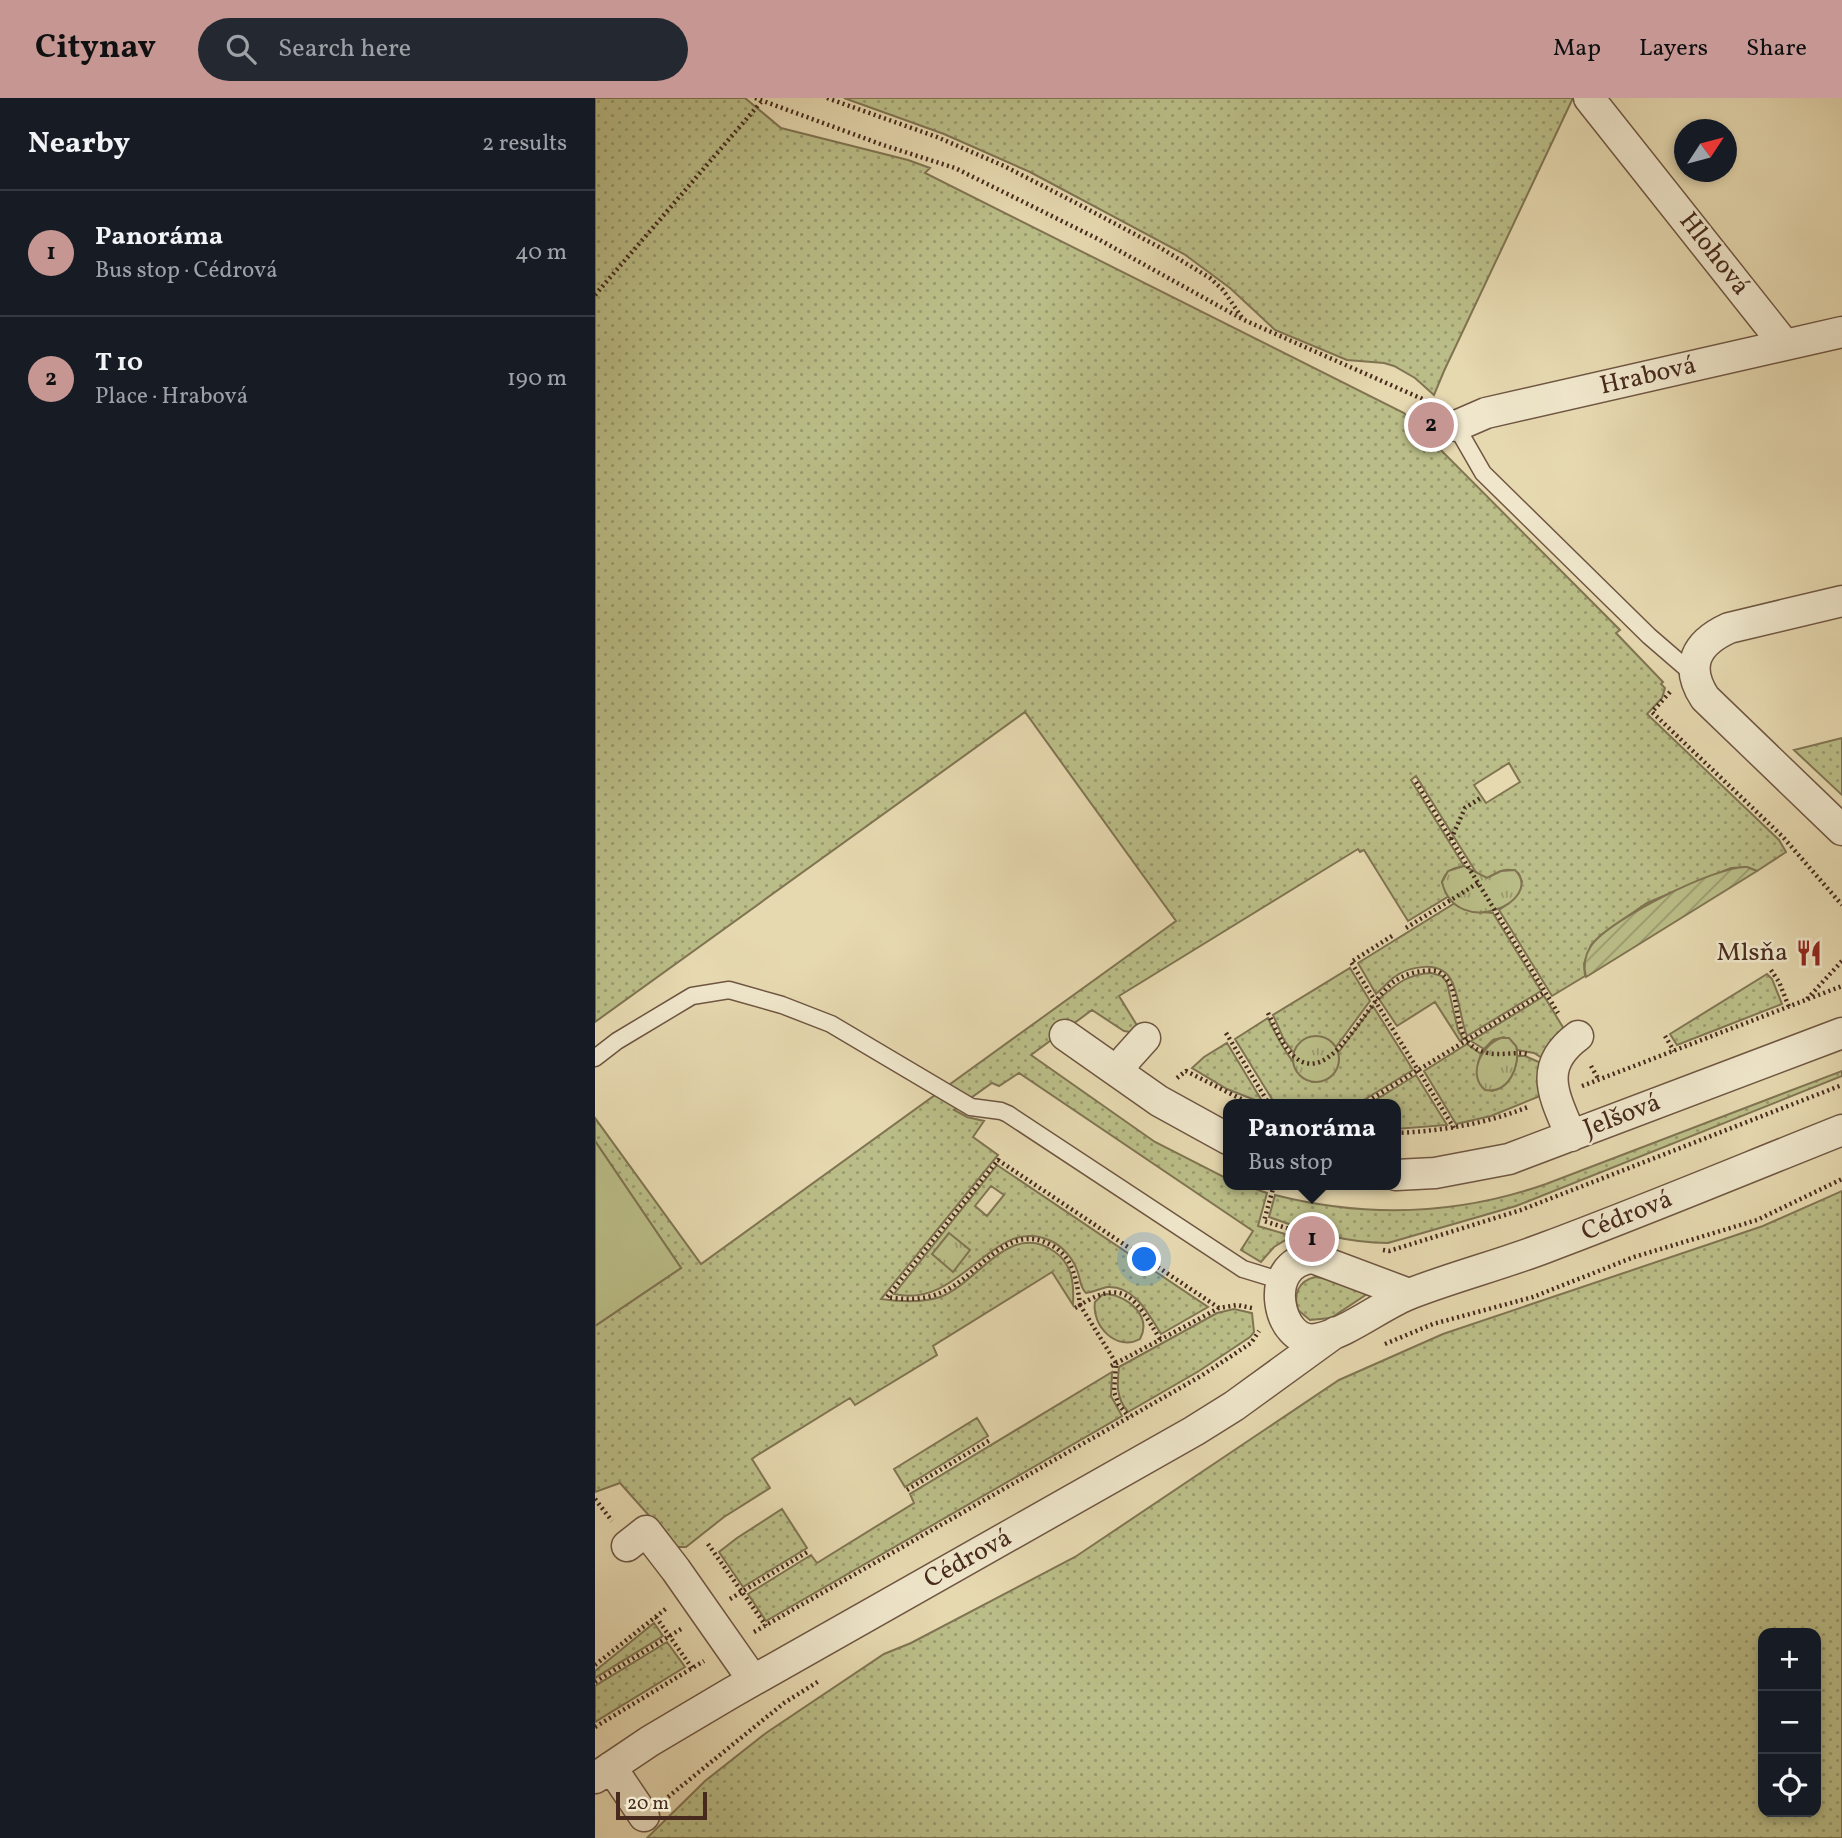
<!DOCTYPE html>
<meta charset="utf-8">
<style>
:root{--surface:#171b24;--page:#242831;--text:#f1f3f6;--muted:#9ea1a6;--line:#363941;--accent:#c59692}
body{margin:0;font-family:Vollkorn,serif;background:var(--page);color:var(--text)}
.controls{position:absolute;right:21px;bottom:21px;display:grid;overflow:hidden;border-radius:14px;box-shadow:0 4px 10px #0003}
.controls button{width:63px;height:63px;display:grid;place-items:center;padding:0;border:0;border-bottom:2px solid var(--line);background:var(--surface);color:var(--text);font:35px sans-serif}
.compass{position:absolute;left:1079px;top:21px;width:63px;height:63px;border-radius:50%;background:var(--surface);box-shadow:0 4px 10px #0003;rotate:54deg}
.scale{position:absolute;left:21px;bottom:18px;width:91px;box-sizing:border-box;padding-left:7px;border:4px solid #472a1d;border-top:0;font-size:19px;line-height:24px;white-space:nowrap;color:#472a1d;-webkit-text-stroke:5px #efe6cb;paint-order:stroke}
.you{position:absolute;left:550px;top:1162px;width:24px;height:24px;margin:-18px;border:5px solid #fff;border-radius:50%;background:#1a73e8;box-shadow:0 0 0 10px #1a73e833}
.badge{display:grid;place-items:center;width:46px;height:46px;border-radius:50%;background:var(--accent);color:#111;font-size:23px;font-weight:700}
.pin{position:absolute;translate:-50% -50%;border:4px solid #fff;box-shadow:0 2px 7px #0006}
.popup{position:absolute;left:628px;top:1001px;width:178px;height:91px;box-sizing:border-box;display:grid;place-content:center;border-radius:14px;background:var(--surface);filter:drop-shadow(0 2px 5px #0005);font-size:23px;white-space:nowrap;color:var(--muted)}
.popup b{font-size:26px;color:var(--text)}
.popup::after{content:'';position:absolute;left:50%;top:100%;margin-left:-14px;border:14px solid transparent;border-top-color:var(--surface)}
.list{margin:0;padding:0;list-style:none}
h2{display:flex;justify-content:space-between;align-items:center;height:91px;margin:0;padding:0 28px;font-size:30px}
h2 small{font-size:23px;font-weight:400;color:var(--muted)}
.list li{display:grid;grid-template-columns:46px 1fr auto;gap:21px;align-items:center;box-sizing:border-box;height:126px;padding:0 28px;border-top:2px solid var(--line)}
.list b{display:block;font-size:26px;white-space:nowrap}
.list p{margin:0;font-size:23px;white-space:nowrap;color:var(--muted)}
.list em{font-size:23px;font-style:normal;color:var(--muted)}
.icon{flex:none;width:38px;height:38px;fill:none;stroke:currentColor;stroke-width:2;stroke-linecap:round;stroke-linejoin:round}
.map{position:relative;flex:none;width:1247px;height:1740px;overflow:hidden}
header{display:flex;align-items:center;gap:42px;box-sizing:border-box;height:98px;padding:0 35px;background:var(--accent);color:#111}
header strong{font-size:33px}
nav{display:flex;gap:38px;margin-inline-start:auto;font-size:24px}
.search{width:490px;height:63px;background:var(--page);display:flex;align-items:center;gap:18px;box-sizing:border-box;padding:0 24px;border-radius:38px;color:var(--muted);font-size:26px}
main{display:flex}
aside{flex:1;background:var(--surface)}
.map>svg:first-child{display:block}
.grass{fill:url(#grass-dots);stroke:#807452;stroke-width:2;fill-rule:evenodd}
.park{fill:url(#park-tufts);stroke:#807452;stroke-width:2}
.garden{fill:url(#garden-furrows);stroke:#807452;stroke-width:2}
.pitch{fill:#babd87;stroke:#807452;stroke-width:2}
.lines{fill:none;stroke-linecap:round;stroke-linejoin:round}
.service-casing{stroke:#6f5642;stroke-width:19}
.minor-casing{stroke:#6f5642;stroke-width:33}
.path{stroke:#472a1d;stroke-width:4.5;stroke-dasharray:2 3.5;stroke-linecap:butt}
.service{stroke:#efe6cb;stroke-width:16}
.minor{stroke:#efe6cb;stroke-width:30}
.labels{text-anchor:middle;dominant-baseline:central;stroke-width:5;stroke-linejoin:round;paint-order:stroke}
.street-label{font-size:26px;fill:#472a1d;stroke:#efe6cb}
.poi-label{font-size:26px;fill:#472a1d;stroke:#efe6cb;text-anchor:end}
</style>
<header>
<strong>Citynav</strong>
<div class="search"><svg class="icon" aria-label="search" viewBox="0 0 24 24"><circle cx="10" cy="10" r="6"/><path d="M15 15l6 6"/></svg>Search here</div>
<nav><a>Map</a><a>Layers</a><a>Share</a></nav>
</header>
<main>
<aside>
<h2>Nearby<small>2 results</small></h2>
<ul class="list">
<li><span class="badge">1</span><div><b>Panoráma</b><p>Bus stop · Cédrová</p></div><em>40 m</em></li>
<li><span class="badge">2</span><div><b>T 10</b><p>Place · Hrabová</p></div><em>190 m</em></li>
</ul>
</aside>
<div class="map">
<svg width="1247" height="1740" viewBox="0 0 1247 1740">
<defs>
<pattern id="grass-dots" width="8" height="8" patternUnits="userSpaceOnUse" patternTransform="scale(1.75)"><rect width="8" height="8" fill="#babd87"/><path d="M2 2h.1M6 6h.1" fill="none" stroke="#999a6e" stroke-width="1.8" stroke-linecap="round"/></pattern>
<pattern id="park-tufts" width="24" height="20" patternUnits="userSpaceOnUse" patternTransform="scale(1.75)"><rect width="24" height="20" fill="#babd87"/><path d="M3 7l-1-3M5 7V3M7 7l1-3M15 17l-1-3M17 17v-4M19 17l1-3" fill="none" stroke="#999a6e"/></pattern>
<pattern id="garden-furrows" width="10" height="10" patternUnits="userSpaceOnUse" patternTransform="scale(1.75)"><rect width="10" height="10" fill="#babd87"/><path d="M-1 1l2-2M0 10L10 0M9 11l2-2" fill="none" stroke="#999a6e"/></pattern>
</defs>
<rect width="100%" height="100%" fill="#e6d8af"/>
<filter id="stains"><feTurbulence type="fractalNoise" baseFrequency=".00286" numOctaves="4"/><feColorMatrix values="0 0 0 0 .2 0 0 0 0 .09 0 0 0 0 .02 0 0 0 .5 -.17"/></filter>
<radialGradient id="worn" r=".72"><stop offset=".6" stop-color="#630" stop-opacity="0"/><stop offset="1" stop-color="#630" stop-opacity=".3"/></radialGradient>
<!-- grass -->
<path class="grass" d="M0,0H150L186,30L313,62L335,70L330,75L809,315L1025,532L1021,535L1068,584L1066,586L1070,590L1067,600L1052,616L1184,742L1191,754L1162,773L1152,769L1136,770L1052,805L1006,837L996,847L989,866L990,878L957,898L904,812L914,805L927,784L924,776C914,767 902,774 892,780L882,776L821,678L816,682L869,768C857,770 851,773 847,784L854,798L813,823L769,752L765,754L763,751L524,898L543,929L535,934L529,933L497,912L436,957L560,1044L633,1081V1087H648L672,1095L663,1128L697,1138L679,1149L666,1164L646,1152L658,1133L424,975L404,988L397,985L359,1012L372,1019L389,1023L378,1039L403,1057L286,1201C306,1204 326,1205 345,1199C383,1185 415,1121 460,1154C478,1167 479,1186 478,1207L457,1174L338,1248L342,1257L260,1307L255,1300L161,1358L157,1361L175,1390L129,1419L91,1449H82L25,1385L0,1394V1228L86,1170L0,1043V1020L106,1166L581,823L430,614L0,924ZM914,665L925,684L891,705L879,687Z
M249,0H978L849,273L839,297L820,280L799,268L789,265L752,262L680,232L635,190L589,156L435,74L349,36Z
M1247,640V697L1199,652Z
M860,805L875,813L898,815L946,893L872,938C865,920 865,901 857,884C847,861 814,868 798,880C792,885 787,891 781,896L763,865Z
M755,870L775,903L741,949C729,933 707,937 699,955L689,942L678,917Z
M836,875L847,878L852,885L863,932L868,941L865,943L840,904L802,928L784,901C801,886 813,876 836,875Z
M1172,876L1177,881L1187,906L1082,947L1075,936Z
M949,898L969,931L947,960L939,955L922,952L921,948L909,939L898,942L889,951L876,943Z
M778,908L818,972L762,1006H680L640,941L673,920C685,946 696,965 717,984L727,983L744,963L743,955Z
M632,945L667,1003L670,1006L632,991L597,970L609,959Z
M872,946L886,956L883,965L897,993C913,987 921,974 922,958H930L946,965L945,998L896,1018L861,1026L829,973Z
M1247,973V978L921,1108L793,1145C752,1145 712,1133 674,1119L680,1097C771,1120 863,1117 951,1086Z
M821,977L852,1027L801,1031V1006H774Z
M402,1067L613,1209L566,1236C554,1217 540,1188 513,1189C506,1190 499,1194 491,1195C485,1189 486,1184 483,1175C479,1162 469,1149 456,1143C398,1115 367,1212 299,1196ZM396,1088L409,1097L392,1118L380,1108Z
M1247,1093V1740H52L110,1683L171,1635L289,1556L316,1545L480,1459L744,1282L848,1236L1168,1128ZM1221,1535V1714H1168V1535Z
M720,1179L773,1187L775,1194L736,1220L715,1222L703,1212C698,1197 703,1183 720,1179Z
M512,1196C534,1198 557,1219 545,1241C522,1254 496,1228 500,1204L507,1197Z
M639,1211L657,1215L659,1234L655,1239L604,1273L533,1314C521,1300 522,1287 524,1269L622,1215Z
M517,1274L516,1298L527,1318L171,1523L153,1496L216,1457L222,1465L319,1405L315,1396Z
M382,1320L393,1338L310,1389L299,1371Z
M187,1411L212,1450L148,1489L124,1454L142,1440Z
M59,1525L68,1538L0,1580V1573Z
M72,1544L90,1569L0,1624V1588Z"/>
<!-- park -->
<path class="park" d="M869,768L892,780L906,773L920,772C951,803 861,843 847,784L853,773Z
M698 961a23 23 0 1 1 46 0a23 23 0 1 1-46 0Z
M906,940H914L921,948C926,967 914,996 890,992C872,977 886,947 906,940Z
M354,1135L375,1152L358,1174L337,1156Z"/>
<!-- garden -->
<path class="garden" d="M1152,769L1162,773L991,879C988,868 990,857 996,848C1013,822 1122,767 1152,769Z"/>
<!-- pitch -->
<path class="pitch" d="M0,1043L86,1170L0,1228Z"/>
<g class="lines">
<!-- service casing -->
<g class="service-casing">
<path id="service" d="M861,328L888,375L1054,538L1098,576
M0,960L22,943L97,898L134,892L187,907L236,926L376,1009L406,1013L413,1016L648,1171L687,1183"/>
</g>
<!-- minor casing -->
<g class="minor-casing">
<path id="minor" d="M994,0L1190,247
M861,328L891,315L1247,234
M1247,503L1134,530C1101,545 1089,568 1110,600L1247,732
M470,937L564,1003L633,1041
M524,974L532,960L550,940
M976,1038C960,999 941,969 983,938
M801,1077L840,1075L914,1061L1247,935
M814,1196L718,1160C665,1164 683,1248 721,1241C752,1236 787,1206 817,1195C861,1178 908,1166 952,1149C1051,1112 1149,1071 1247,1032
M32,1448L51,1433L81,1472L158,1582
M16,1669L49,1718
M0,1680L55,1643L136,1595L599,1333L639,1308L741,1234"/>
</g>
<!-- path -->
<path class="path" d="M160,0L288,47L360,70L503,141L649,222L841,307
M232,0L342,39L409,68L483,106L564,149L615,180L628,192L648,221
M0,197L166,4
M1075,594L1057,614L1188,739L1247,807
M821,684L963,915
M856,741L870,710L887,699
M811,830L883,785
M797,838L756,864L859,1030
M1176,872L1184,884L1194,909
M1212,901L1247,863
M673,915C678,925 682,936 688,945C729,1009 767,906 800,883C812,875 828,871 842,873C873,889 850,943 889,954C904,959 919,953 933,956
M631,935L674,1006
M1070,938L1079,953
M996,968L1004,982
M582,980L591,973L656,1006
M987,988L1247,888
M768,1006L950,894
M801,1035C847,1033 890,1026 933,1009
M679,1087L669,1123L701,1133
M788,1152L794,1153L926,1112L1247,987
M480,1210L485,1207L521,1265L519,1294L524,1307L534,1319
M565,1241C541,1203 531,1178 485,1207C482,1184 479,1159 456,1147C411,1122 382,1181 345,1195C329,1202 309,1202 292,1199L403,1062L624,1210
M790,1246L838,1226L938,1199L1039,1159L1162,1122L1247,1081
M516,1268L624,1210L642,1207L657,1210
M312,1392L395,1342
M0,1401L17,1423
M113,1446L171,1528
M135,1501L214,1453
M61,1519L97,1570
M159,1534L606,1278L656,1245L664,1233
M0,1567L73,1509
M0,1584L86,1531
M0,1629L109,1563
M73,1699L189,1605L224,1583"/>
<!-- service -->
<use href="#service" class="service"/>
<!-- minor -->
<use href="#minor" class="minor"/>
</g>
<!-- icons -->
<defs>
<g id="restaurant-bare" transform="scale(2.1)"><path d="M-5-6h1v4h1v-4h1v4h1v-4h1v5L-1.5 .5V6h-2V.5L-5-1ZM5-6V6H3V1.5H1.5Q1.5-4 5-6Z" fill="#8f2418" stroke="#efe6cb" stroke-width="2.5" paint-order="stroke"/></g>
</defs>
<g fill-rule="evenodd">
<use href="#restaurant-bare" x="1214" y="855"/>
</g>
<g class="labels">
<!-- street labels -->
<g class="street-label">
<text transform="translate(1119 156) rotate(52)">Hlohová</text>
<text transform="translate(1053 278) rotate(-13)">Hrabová</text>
<text transform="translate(1027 1018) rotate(-21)">Jelšová</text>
<text transform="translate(1032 1118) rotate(-22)">Cédrová</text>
<text transform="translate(373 1461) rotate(-29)">Cédrová</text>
</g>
<!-- poi labels -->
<g class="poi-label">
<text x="1193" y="855">Mlsňa</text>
</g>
</g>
<rect width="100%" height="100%" filter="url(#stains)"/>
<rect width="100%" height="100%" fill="url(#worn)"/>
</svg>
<div class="controls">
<button>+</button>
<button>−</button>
<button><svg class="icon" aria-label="locate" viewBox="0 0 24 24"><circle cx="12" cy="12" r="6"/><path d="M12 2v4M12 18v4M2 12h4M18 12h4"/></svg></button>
</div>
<svg class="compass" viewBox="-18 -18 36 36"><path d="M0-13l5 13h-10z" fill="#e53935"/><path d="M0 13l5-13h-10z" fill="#9ea1a6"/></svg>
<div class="scale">20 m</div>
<div class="you"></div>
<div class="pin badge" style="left:717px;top:1141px">1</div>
<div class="popup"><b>Panoráma</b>Bus stop</div>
<div class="pin badge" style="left:836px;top:327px">2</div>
</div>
</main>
